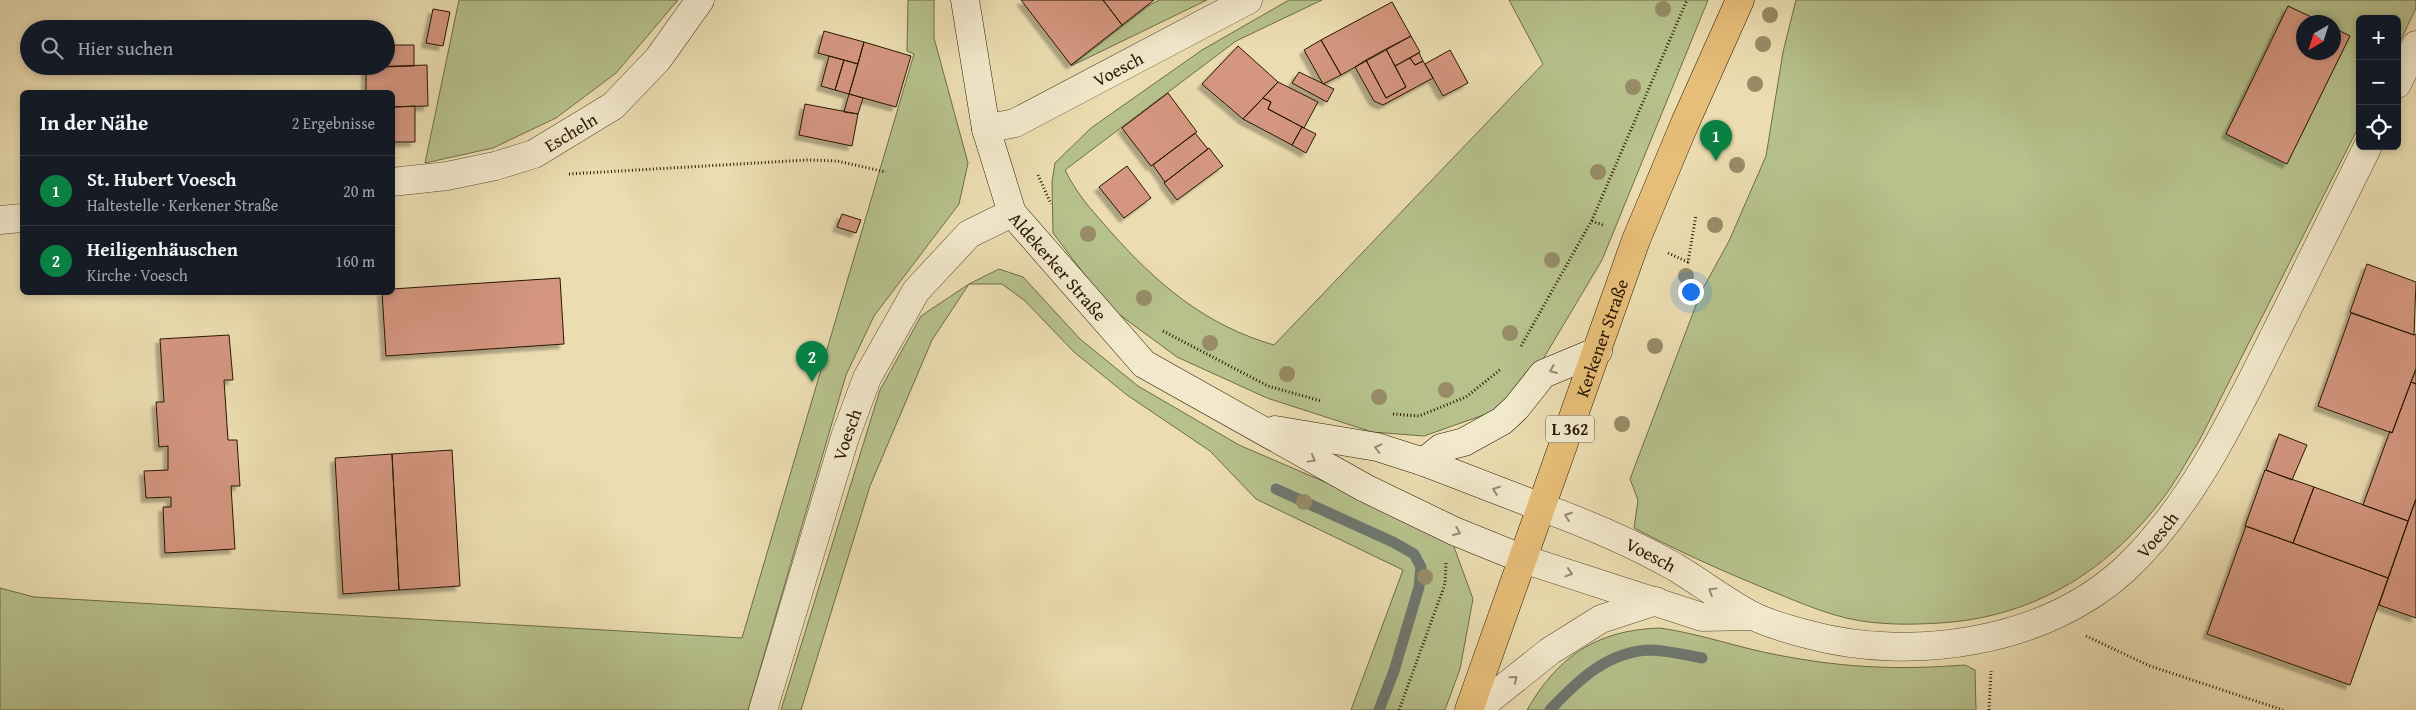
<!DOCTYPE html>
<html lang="de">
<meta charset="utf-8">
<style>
:root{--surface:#171b24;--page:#242831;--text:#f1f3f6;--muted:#9ea1a6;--line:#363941;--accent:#0b8043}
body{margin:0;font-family:"Gentium Book Plus",serif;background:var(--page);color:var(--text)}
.controls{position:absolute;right:15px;top:15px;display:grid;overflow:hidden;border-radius:8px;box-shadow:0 2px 8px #0003}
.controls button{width:45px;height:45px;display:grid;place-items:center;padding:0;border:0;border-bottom:1px solid var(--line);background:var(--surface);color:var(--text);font:25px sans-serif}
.compass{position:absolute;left:2296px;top:15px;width:45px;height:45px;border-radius:50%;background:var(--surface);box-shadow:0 2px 8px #0003;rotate:219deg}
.you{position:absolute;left:1690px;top:291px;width:18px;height:18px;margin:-12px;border:4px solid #fff;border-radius:50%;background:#1a73e8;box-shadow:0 0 0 8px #1a73e833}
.badge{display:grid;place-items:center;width:32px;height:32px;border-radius:50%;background:var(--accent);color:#fff;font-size:16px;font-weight:700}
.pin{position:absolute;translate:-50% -41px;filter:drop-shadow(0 1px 2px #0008)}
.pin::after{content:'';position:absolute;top:26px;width:18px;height:15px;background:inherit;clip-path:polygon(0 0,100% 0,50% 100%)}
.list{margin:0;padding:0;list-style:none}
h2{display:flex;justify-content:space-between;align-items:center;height:65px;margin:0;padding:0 20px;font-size:21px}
h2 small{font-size:16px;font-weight:400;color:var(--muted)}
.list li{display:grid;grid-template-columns:32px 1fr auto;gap:15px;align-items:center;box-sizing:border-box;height:70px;padding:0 20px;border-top:1px solid var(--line)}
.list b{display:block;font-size:19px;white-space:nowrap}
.list p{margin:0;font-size:16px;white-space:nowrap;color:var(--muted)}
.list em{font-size:16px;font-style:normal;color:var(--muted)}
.icon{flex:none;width:28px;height:28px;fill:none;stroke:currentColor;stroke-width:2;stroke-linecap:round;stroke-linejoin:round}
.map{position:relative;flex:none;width:2416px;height:710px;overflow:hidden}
.search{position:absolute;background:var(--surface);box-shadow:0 2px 8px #0003;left:20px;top:20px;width:375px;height:55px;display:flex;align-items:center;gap:12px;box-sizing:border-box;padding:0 18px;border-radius:28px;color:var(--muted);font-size:19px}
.panel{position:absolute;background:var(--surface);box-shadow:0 2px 8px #0003;left:20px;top:90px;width:375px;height:205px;border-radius:8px}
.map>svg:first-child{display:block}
.green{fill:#b6c18c;stroke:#6e6c46;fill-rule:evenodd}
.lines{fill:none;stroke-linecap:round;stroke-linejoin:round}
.stream{stroke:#6e776f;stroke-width:11}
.building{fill:#d49680;stroke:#271601;filter:url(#shadow)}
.street-casing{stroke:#58482d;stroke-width:29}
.secondary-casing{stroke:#271601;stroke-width:29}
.primary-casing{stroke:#271601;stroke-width:29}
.path{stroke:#271601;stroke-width:3;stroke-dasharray:1 2.5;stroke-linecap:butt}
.street{stroke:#f2e9cc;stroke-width:28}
.secondary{stroke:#f2e9cc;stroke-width:28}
.primary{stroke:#e6be78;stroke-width:28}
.tree{fill:#978c67}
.oneway{stroke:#978a71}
.labels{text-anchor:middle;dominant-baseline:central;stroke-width:4.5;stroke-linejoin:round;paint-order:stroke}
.shield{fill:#f2e9cc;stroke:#64553e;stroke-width:1}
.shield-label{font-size:16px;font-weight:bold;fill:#271601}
.street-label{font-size:18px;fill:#271601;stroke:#f2e9cc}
</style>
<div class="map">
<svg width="2416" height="710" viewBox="0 0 2416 710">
<defs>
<filter id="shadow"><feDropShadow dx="-4.5" dy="4.5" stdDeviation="1" flood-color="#0004"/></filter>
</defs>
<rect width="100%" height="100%" fill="#ebddb1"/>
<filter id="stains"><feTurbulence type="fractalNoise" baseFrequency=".004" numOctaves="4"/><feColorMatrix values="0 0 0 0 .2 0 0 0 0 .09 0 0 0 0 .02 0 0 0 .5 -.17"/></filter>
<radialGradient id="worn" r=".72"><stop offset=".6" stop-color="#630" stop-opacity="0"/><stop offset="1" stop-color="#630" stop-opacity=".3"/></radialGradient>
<!-- green -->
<path class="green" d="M459,0H678L616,73L556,118L493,148L425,163Z
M908,0H934V38L968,163L959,204L874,316L846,375L748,710H0V588L34,597L742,638L914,54L907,51Z
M1159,0H1207L1071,66L1148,6Z
M1289,0H1322L1236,41L1065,170C1078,196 1091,209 1110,231C1157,284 1205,325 1274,345L1543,64L1509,0H1708L1602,260L1530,381L1492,412L1424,436L1372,432L1267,398L1177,357L1109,307L1053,233L1052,182L1055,163L1091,128L1202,50Z
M1796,0H2416V8L2397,48V19H2360V124L2199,441C2189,457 2180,474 2169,490C2113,568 2037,617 1940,623C1908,625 1876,625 1846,618C1818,611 1791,599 1764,588C1720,570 1676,550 1634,528L1638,500L1630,479L1701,292L1729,241L1766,156L1783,52ZM2304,22H2334V52H2304Z
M999,269L1023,277L1080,339L1138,386L1239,445L1411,519L1453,544L1473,599L1460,669L1445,710H1351L1403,570L1256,499L1210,451L1127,395L1074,352L1025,301L1002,284H969L932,340L870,486L801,710H781L880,390L921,316L969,284Z
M1660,628C1702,634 1742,649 1783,656C1847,668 1900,670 1965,665L1975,670L1976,710H1527C1558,656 1597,630 1660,628Z"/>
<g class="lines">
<!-- stream -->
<path class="stream" d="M1276,489L1393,542L1414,554L1421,567L1419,587L1394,671L1379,710
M1550,710C1578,680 1609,650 1653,650C1669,651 1686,655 1702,658"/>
</g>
<!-- building -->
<path class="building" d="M1021,0H1103L1122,25L1071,65Z
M1103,0H1154L1122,25Z
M1392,2L1411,36L1341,75L1321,40Z
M2288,6L2322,22H2304V52H2334V28L2350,36L2287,164L2226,134Z
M433,9L450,12L443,46L426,43Z
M824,31L864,42L858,64L818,53Z
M1411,36L1420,52L1395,66L1386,49Z
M1321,40L1341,75L1323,84L1304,50Z
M864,42L911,56L896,107L849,94Z
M386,45H414V66L383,67L386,66Z
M1238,46L1278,82L1243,119L1202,84Z
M1386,49L1406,87L1386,98L1366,60Z
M1450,50L1468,83L1443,96L1425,64Z
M1419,53L1423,61L1415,65L1410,58Z
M829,56L844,60L835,90L821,86Z
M1410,58L1415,65L1423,61L1433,78L1383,105L1374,101L1355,67L1366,60L1386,98L1406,87L1395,66Z
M844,60L858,64L849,94L835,90Z
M427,65L428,106L392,107V92H366V67Z
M1299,72L1334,89L1327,102L1292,83Z
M1278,82L1318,102L1304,128L1268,109L1271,102L1263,98Z
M1168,93L1197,132L1151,166L1122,128Z
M849,94L863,98L858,114L844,112Z
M1263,98L1271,102L1268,109L1302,127L1292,145L1243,119Z
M805,104L858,114L852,146L799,135Z
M415,106V142H392V107Z
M1302,127L1316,134L1306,153L1292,145Z
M1195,133L1208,149L1165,182L1153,165Z
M1209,148L1223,166L1177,200L1164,183Z
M1127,166L1151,198L1124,218L1099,187Z
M842,214L861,220L856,233L837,227Z
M2367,264L2416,282L2414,335L2350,312Z
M560,278L564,344L386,356L382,292H392V289Z
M2351,313L2414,335L2416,334V369L2392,433L2318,406Z
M229,335L233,380H224L228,440H237L240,486H231L235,549L165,553L163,507H171V497L146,498L144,471L168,470V446L159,447L156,402H164L160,339Z
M2416,369V384L2411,382Z
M2411,382L2416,384V499L2408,521L2363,505L2390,431L2392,433Z
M2279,434L2307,445L2292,480L2266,470Z
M452,450L460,586L399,590L392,454Z
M392,454L399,590L343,594L335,458Z
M2265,470L2314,487L2293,543L2245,526Z
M2314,487L2408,521L2388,578L2293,543Z
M2416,499V618L2379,605Z
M2246,526L2388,578L2350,685L2207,634Z"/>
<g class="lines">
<!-- street casing -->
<g class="street-casing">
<g id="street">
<path d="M2397,84L2416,45"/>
<path id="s1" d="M986,129L1015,123L1248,0"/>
<path id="s2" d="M392,182L447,176L495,166L534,154L613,106L658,59L700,0"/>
<path d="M0,220L22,218"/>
<path id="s3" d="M1541,507C1588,524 1631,542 1675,567C1700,582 1725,601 1751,615C1768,624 1791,630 1810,635C1912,662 2044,643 2124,570C2191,508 2235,414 2275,334C2306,271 2337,209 2368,146"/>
<path d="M1523,559L1702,617L1753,616"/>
<path id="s4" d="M763,710L845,437L867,378L916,291L969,234L1012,213"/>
<path d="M1476,710L1550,651L1601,619L1656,601"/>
</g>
</g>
<!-- secondary casing -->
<g class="secondary-casing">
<g id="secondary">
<path id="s5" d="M965,0L986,129L1012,213L1144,364L1365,488L1454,531L1523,559"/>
<path d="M1275,430L1377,447L1424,462L1541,507"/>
<path d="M1424,462L1441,448L1464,442L1502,421L1516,408L1543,374L1598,351"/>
</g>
</g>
<!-- primary casing -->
<g class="primary-casing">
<g id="primary">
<path id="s6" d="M1469,710L1636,240L1685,123L1740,0"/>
</g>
</g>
<!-- path -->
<path class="path" d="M569,174L807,160L837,161L886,172
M1038,175L1051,204
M1592,221L1605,226
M1668,253L1688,262L1696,215
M1163,331L1268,386L1321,401
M1521,346L1592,220L1687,0
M1393,414L1419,416L1466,397L1501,369
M2086,636L2150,666L2283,710
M1399,710L1445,584L1446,563
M1989,710L1991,671"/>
<!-- street -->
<use href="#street" class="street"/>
<!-- secondary -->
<use href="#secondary" class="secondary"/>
<!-- primary -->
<use href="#primary" class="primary"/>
</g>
<!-- trees -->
<g class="tree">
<circle cx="1663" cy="9" r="8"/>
<circle cx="1770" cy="15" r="8"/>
<circle cx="1763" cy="44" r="8"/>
<circle cx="1755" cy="84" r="8"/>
<circle cx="1633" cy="87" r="8"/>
<circle cx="1737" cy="165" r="8"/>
<circle cx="1598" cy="172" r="8"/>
<circle cx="1715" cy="225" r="8"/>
<circle cx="1088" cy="234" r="8"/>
<circle cx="1552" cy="260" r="8"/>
<circle cx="1686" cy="276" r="8"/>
<circle cx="1144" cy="298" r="8"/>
<circle cx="1510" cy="333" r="8"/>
<circle cx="1210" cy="343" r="8"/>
<circle cx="1655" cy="346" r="8"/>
<circle cx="1287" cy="374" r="8"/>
<circle cx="1446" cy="390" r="8"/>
<circle cx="1379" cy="397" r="8"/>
<circle cx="1622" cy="424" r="8"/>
<circle cx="1304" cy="502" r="8"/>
<circle cx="1425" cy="577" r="8"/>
</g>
<!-- one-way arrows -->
<defs><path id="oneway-chevron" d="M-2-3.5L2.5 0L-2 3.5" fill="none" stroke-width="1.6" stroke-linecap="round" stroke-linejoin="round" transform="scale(1.25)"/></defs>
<g class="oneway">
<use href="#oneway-chevron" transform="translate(1553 370) rotate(157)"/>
<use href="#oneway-chevron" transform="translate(1378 448) rotate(-166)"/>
<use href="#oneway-chevron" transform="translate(1312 459) rotate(29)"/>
<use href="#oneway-chevron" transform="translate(1496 490) rotate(-159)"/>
<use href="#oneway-chevron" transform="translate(1568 516) rotate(-160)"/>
<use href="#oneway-chevron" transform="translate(1457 532) rotate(23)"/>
<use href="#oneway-chevron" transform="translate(1569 573) rotate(18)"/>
<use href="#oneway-chevron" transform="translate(1712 591) rotate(-148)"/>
<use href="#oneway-chevron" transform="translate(1514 679) rotate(-39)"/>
</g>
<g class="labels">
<!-- shield labels -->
<rect class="shield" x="1546" y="415.5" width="48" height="27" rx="4"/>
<g class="shield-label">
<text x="1570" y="429">L 362</text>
</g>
<!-- street labels -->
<g class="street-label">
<text stroke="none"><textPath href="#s1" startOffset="146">Voesch</textPath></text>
<text stroke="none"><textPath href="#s2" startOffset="188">Escheln</textPath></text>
<text stroke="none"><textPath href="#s5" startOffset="289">Aldekerker Straße</textPath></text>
<text stroke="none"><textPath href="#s6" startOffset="395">Kerkener Straße</textPath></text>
<text stroke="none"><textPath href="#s4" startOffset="288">Voesch</textPath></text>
<text stroke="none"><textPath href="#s3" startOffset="681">Voesch</textPath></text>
<text stroke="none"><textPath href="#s3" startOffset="120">Voesch</textPath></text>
</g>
</g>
<rect width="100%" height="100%" filter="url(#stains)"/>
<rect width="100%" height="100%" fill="url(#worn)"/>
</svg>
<div class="controls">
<button>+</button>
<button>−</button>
<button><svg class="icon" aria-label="locate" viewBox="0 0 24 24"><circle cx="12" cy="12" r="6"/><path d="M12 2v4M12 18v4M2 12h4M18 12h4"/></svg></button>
</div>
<svg class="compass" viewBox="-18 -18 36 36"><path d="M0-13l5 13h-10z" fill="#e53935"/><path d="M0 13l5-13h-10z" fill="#9ea1a6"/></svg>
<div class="you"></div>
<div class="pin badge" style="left:1716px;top:161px">1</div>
<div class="pin badge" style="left:812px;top:382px">2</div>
<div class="search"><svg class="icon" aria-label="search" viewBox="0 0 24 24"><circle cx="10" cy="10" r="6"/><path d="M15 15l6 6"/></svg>Hier suchen</div>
<section class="panel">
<h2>In der Nähe<small>2 Ergebnisse</small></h2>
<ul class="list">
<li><span class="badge">1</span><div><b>St. Hubert Voesch</b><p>Haltestelle · Kerkener Straße</p></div><em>20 m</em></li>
<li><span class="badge">2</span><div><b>Heiligenhäuschen</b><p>Kirche · Voesch</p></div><em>160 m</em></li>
</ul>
</section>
</div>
